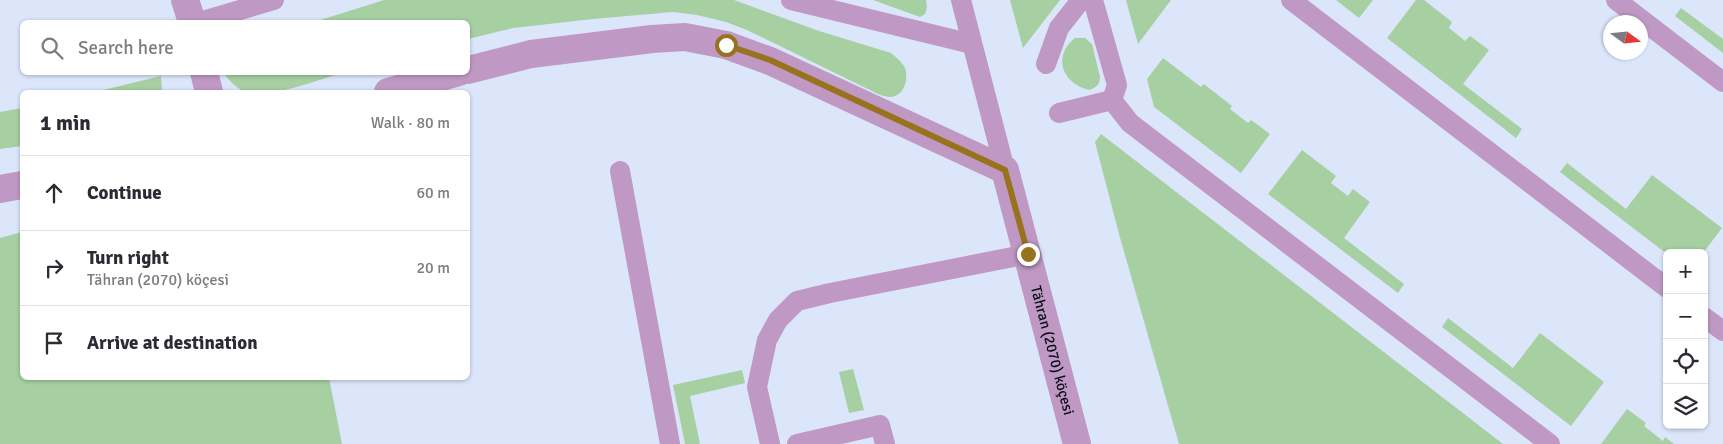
<!DOCTYPE html>
<meta charset="utf-8">
<style>
:root{--surface:#fff;--page:#f7f7f7;--text:#2b2b33;--muted:#7c7c81;--line:#e1e1e2}
body{margin:0;font-family:Signika,sans-serif;background:var(--page);color:var(--text)}
.controls{position:absolute;right:15px;bottom:15px;display:grid;overflow:hidden;border-radius:8px;box-shadow:0 1px 4px #0004}
.controls button{width:45px;height:45px;display:grid;place-items:center;padding:0;border:0;border-bottom:1px solid var(--line);background:var(--surface);color:var(--text);font:25px sans-serif}
.compass{position:absolute;left:1603px;top:15px;width:45px;height:45px;border-radius:50%;background:var(--surface);box-shadow:0 1px 4px #0004;rotate:105deg}
.stop{position:absolute;width:15px;height:15px;margin:-11px;border:4px solid #98721d;border-radius:50%;background:#fff}
.stop.end{background:#98721d;border-color:#fff;box-shadow:0 1px 5px #0008}
.list{margin:0;padding:0;list-style:none}
h2{display:flex;justify-content:space-between;align-items:center;height:65px;margin:0;padding:0 20px;font-size:21px}
h2 small{font-size:16px;font-weight:400;color:var(--muted)}
.list li{display:grid;grid-template-columns:32px 1fr auto;gap:15px;align-items:center;box-sizing:border-box;height:75px;padding:0 20px;border-top:1px solid var(--line)}
.list b{display:block;font-size:19px;white-space:nowrap}
.list p{margin:0;font-size:16px;white-space:nowrap;color:var(--muted)}
.list em{font-size:16px;font-style:normal;color:var(--muted)}
.icon{flex:none;width:28px;height:28px;fill:none;stroke:currentColor;stroke-width:2;stroke-linecap:round;stroke-linejoin:round}
.map{position:relative;flex:none;width:1723px;height:444px;overflow:hidden}
.search{position:absolute;background:var(--surface);box-shadow:0 1px 4px #0004;left:20px;top:20px;width:450px;height:55px;display:flex;align-items:center;gap:12px;box-sizing:border-box;padding:0 18px;border-radius:8px;color:var(--muted);font-size:19px}
.panel{position:absolute;background:var(--surface);box-shadow:0 1px 4px #0004;left:20px;top:90px;width:450px;height:290px;border-radius:8px}
.map>svg:first-child{display:block}
.green{fill:#a6cfa2}
.lines{fill:none;stroke-linecap:round;stroke-linejoin:round}
.service{stroke:#bf98c4;stroke-width:20}
.minor{stroke:#bf98c4;stroke-width:28}
.route{stroke:#98721d;stroke-width:6}
.labels{text-anchor:middle;dominant-baseline:central;stroke-width:4;stroke-linejoin:round;paint-order:stroke}
.street-label{font-size:15px;fill:#080d19;stroke:#fff}
</style>
<div class="map">
<svg width="1723" height="444" viewBox="0 0 1723 444">
<rect width="100%" height="100%" fill="#dbe6fb"/>
<!-- green -->
<path class="green" d="M384,0H734L819,31L891,53C896,57 902,62 905,68C909,79 904,97 890,97C887,97 881,95 878,94L747,30L726,22L697,15L673,12L593,19L513,28L468,39V22H314Z
M873,0H926L927,7L925,14L920,17Z
M1010,0H1060L1023,48Z
M1126,0H1171L1138,44Z
M1336,0H1373L1359,18Z
M1416,0H1424L1452,22L1449,28L1465,41L1470,36L1489,50L1463,84L1522,129L1516,138L1387,38Z
M1681,8L1723,39V53L1675,16Z
M1075,38H1085L1092,44L1100,77C1100,85 1097,86 1090,90C1062,84 1052,56 1075,38Z
M1163,58L1201,87L1204,84L1232,106L1230,109L1248,123L1251,120L1270,134L1241,173L1154,107L1147,79Z
M224,73H343C317,80 273,98 247,92C238,90 228,80 224,73Z
M161,76L162,92H95Z
M22,108V146L0,149V112Z
M1101,134L1503,444H1179L1119,234L1095,142Z
M1302,150L1336,176L1331,183L1348,196L1353,189L1370,202L1344,238L1404,284L1398,293L1268,194Z
M1567,163L1626,209L1652,175L1722,228L1703,253L1667,254L1560,172Z
M22,232V378H329L342,444H0V238Z
M1448,318L1513,368L1540,333L1604,382L1571,426L1442,327Z
M853,369L864,410L849,413L839,372Z
M742,370L745,383L690,396L700,444H685L673,385Z
M1627,409L1646,423L1644,426L1663,441L1665,437L1674,444H1601Z"/>
<g class="lines">
<!-- service -->
<path class="service" d="M791,0L972,44
M961,0L1005,170
M1291,0L1667,288
M1616,0L1723,82
M199,22L274,0
M1046,64L1059,28L1081,0
M1112,100L1130,123L1550,444
M1059,113L1112,100L1117,85L1093,0
M620,171L670,444
M1704,317L1723,331
M770,444L757,387L767,340L778,320L797,301L830,293L1028,254
M797,444L880,425L885,444"/>
<!-- minor -->
<g class="minor">
<path d="M185,0L192,22"/>
<path id="s1" d="M468,70L531,54L652,39L685,37L726,45L770,61L1005,170L1077,444"/>
<path d="M204,72L209,92"/>
<path d="M388,92L459,72"/>
<path d="M0,189L22,185"/>
</g>
</g>
<g class="lines">
<!-- route -->
<path class="route" d="M726,45L770,60L1005,170L1028,254"/>
</g>
<g class="labels">
<!-- street labels -->
<g class="street-label">
<text stroke="none"><textPath href="#s1" startOffset="754">Tähran (2070) köçesi</textPath></text>
</g>
</g>
</svg>
<div class="controls">
<button>+</button>
<button>−</button>
<button><svg class="icon" aria-label="locate" viewBox="0 0 24 24"><circle cx="12" cy="12" r="6"/><path d="M12 2v4M12 18v4M2 12h4M18 12h4"/></svg></button>
<button><svg class="icon" aria-label="layers" viewBox="0 0 24 24"><path d="M12 4l9 5-9 5-9-5zM3 14l9 5 9-5"/></svg></button>
</div>
<svg class="compass" viewBox="-18 -18 36 36"><path d="M0-13l5 13h-10z" fill="#e53935"/><path d="M0 13l5-13h-10z" fill="#7c7c81"/></svg>
<div class="stop" style="left:726px;top:45px"></div>
<div class="stop end" style="left:1028px;top:254px"></div>
<div class="search"><svg class="icon" aria-label="search" viewBox="0 0 24 24"><circle cx="10" cy="10" r="6"/><path d="M15 15l6 6"/></svg>Search here</div>
<section class="panel">
<h2>1 min<small>Walk · 80 m</small></h2>
<ul class="list">
<li><svg class="icon" aria-label="ahead" viewBox="0 0 24 24"><path d="M12 20V5M6 11l6-6 6 6"/></svg><div><b>Continue</b></div><em>60 m</em></li>
<li><svg class="icon" aria-label="right" viewBox="0 0 24 24"><path d="M7 20v-9h11M14 6l5 5-5 5"/></svg><div><b>Turn right</b><p>Tähran (2070) köçesi</p></div><em>20 m</em></li>
<li><svg class="icon" aria-label="arrive" viewBox="0 0 24 24"><path d="M6 21V4h12l-3 4 3 4H6"/></svg><div><b>Arrive at destination</b></div></li>
</ul>
</section>
</div>
